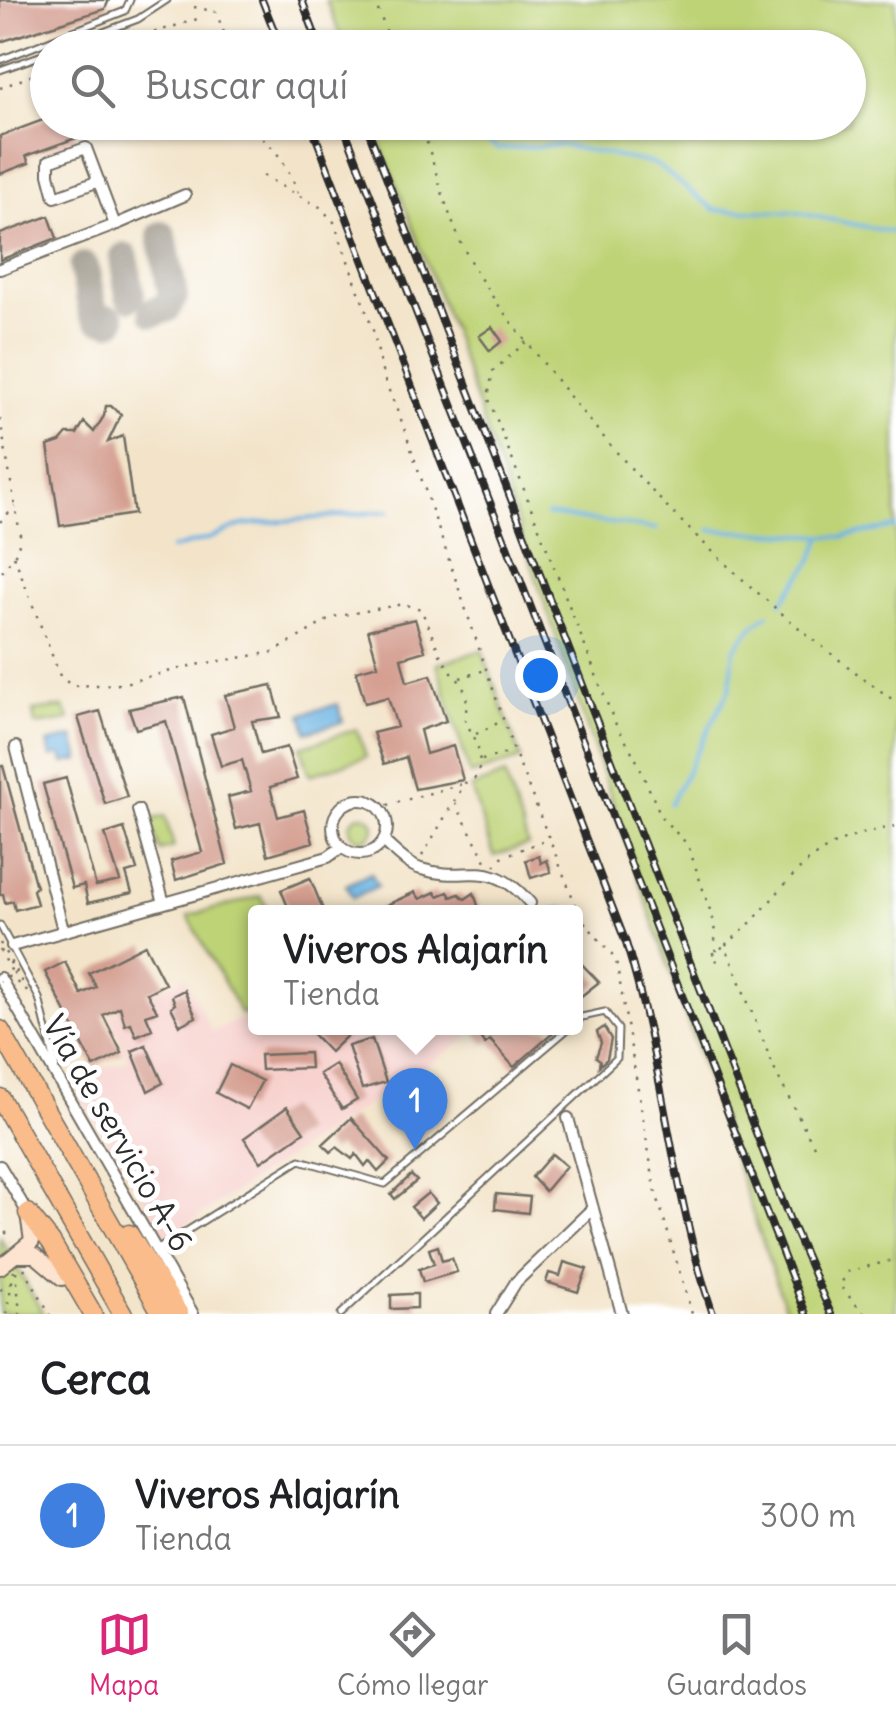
<!DOCTYPE html>
<html lang="es">
<meta charset="utf-8">
<style>
:root{--surface:#fff;--page:#f6f6f6;--text:#202124;--muted:#757577;--line:#e0e0e0;--accent:#db2777}
body{margin:0;font-family:Delius,sans-serif;background:var(--page);color:var(--text)}
.you{position:absolute;left:540px;top:675px;width:35px;height:35px;margin:-25px;border:8px solid #fff;border-radius:50%;background:#1a73e8;box-shadow:0 0 0 15px #1a73e833}
.badge{display:grid;place-items:center;width:65px;height:65px;border-radius:50%;background:var(--accent);color:#fff;font-size:32px;font-weight:700}
.pin{position:absolute;translate:-50% -82px;filter:drop-shadow(0 2px 5px #0008)}
.pin::after{content:'';position:absolute;top:52px;width:35px;height:30px;background:inherit;clip-path:polygon(0 0,100% 0,50% 100%)}
.popup{position:absolute;left:248px;top:905px;width:335px;height:130px;box-sizing:border-box;display:grid;place-content:center;border-radius:10px;background:var(--surface);filter:drop-shadow(0 2px 8px #0005);font-size:32px;white-space:nowrap;color:var(--muted)}
.popup b{font-size:38px;color:var(--text)}
.popup::after{content:'';position:absolute;left:50%;top:100%;margin-left:-20px;border:20px solid transparent;border-top-color:var(--surface)}
.list{margin:0;padding:0;list-style:none}
h2{display:flex;justify-content:space-between;align-items:center;height:130px;margin:0;padding:0 40px;font-size:42px}
h2 small{font-size:32px;font-weight:400;color:var(--muted)}
.list li{display:grid;grid-template-columns:65px 1fr auto;gap:30px;align-items:center;box-sizing:border-box;height:140px;padding:0 40px;border-top:2px solid var(--line)}
.list b{display:block;font-size:38px;white-space:nowrap}
.list p{margin:0;font-size:32px;white-space:nowrap;color:var(--muted)}
.list em{font-size:32px;font-style:normal;color:var(--muted)}
.icon{flex:none;width:55px;height:55px;fill:none;stroke:currentColor;stroke-width:2;stroke-linecap:round;stroke-linejoin:round}
.map{position:relative;flex:none;width:896px;height:1314px;overflow:hidden}
.search{position:absolute;background:var(--surface);box-shadow:0 2px 8px #0004;left:30px;right:30px;top:30px;height:110px;display:flex;align-items:center;gap:25px;box-sizing:border-box;padding:0 35px;border-radius:55px;color:var(--muted);font-size:38px}
.sheet{height:270px;background:var(--surface)}
nav{display:flex;justify-content:space-around;align-items:center;box-sizing:border-box;height:140px;border-top:2px solid var(--line);background:var(--surface);font-size:28px;color:var(--muted)}
nav a{display:grid;justify-items:center;gap:5px}
nav .on{color:var(--accent)}
.map>svg:first-child{display:block}
.built{fill:#f7d0cc}
.green{fill:#bed376;stroke:#747f50;stroke-width:2.5}
.water{fill:#6bb2e2;stroke:#4b6e86;stroke-width:2.5}
.lines{fill:none;stroke-linecap:round;stroke-linejoin:round}
.stream{stroke:#6bb2e2;stroke-width:4}
.taxiway{stroke:#8f887a;stroke-width:30}
.building{fill:#d49e90}
.lane-casing{stroke:#716c62;stroke-width:9}
.street-casing{stroke:#716c62;stroke-width:14}
.secondary-casing{stroke:#716c62;stroke-width:18}
.highway-casing{stroke:#716c62;stroke-width:21}
.path{stroke:#716c62;stroke-width:2.5;stroke-dasharray:2.5 8;stroke-linecap:butt}
.lane{stroke:#fff;stroke-width:5}
.street{stroke:#fff;stroke-width:10}
.secondary{stroke:#fde4d0;stroke-width:14}
.highway{stroke:#f9bc8a;stroke-width:18}
.rail-casing{stroke:#2b2b2b;stroke-width:8}
.rail{stroke:#fff;stroke-width:4;stroke-dasharray:11;stroke-linecap:butt}
.path-bridge{stroke:#716c62;stroke-width:2.5;stroke-dasharray:2.5 8;stroke-linecap:butt}
.labels{text-anchor:middle;dominant-baseline:central;stroke-width:10;stroke-linejoin:round;paint-order:stroke}
.street-label{font-size:32px;fill:#2b2b2b;stroke:#fff}
</style>
<div class="map">
<svg width="896" height="1314" viewBox="0 0 896 1314">
<rect width="100%" height="100%" fill="#fff"/>
<filter id="ink" filterUnits="userSpaceOnUse"><feTurbulence type="fractalNoise" baseFrequency=".01" numOctaves="2"/><feDisplacementMap in="SourceGraphic" scale="20" xChannelSelector="R" yChannelSelector="G"/><feConvolveMatrix kernelMatrix="1 2 1 2 8 2 1 2 1" color-interpolation-filters="sRGB"/></filter>
<filter id="wash" filterUnits="userSpaceOnUse"><feTurbulence type="fractalNoise" baseFrequency=".0048" numOctaves="4" result="noise"/><feDisplacementMap in="SourceGraphic" scale="40" xChannelSelector="R" yChannelSelector="G"/><feGaussianBlur stdDeviation="2.25" result="paint"/><feColorMatrix in="noise" values="0 0 0 0 0 0 0 0 0 0 0 0 0 0 0 0 0 1.4 0 .05"/><feComposite in="paint" operator="in"/></filter>
<g filter="url(#wash)">
<rect width="100%" height="100%" fill="#f3e4c9"/>
<!-- built -->
<path class="built" d="M185,977L212,1032L255,1012V1028H472L471,1036L166,1238L69,1079L128,1060L110,1015Z"/>
<!-- green -->
<path class="green" d="M326,0H896V1314H787L451,328L373,123L848,122V48L345,47Z
M482,650L521,759L470,775L437,664Z
M63,707L70,720L35,725L33,711Z
M357,729L366,757L310,775L301,747Z
M505,775L528,845L494,856L471,788Z
M350 827a12 12 0 1 1 24 0a12 12 0 1 1-24 0Z
M165,816L174,847L160,851L150,820Z
M261,896L269,912H255V1007L241,1014L188,916Z
M0,1237L43,1314H0Z"/>
<!-- water -->
<path class="water" d="M338,704L343,722L307,732L302,714Z
M74,737L80,760L64,763L61,754L51,757L48,743Z
M371,873L378,886L353,898L346,885Z"/>
<g class="lines">
<!-- stream -->
<path class="stream" d="M462,122L498,149L560,145L655,164L715,210L794,212L896,233
M547,515L657,529
M710,530L842,537L896,527
M171,549L211,538L242,525L389,511
M781,603L810,564L823,536
M670,804L730,688L734,650L752,627L768,614
M553,912L563,908"/>
<!-- taxiway -->
<path class="taxiway" d="M124,258L130,296
M84,267L93,312L97,317L111,320
M154,312L166,308L173,296L162,236"/>
</g>
<g id="blocks">
<!-- building -->
<path class="building" d="M0,0H109L105,9L0,42Z
M48,118V122H70L76,138L26,156L29,163L0,174V136Z
M49,216L57,238L0,260V234Z
M492,327L502,341L490,351L479,336Z
M106,406H111L121,415L108,442L123,436L134,514L60,526L48,446L60,442L67,434H77L84,422L94,432L104,416Z
M415,619L425,651L401,658L407,682L431,675L446,721L420,730L426,754L453,746L463,780L415,789L406,757L384,764L373,733L397,727L388,697L365,703L356,671L378,665L368,630Z
M272,685L281,717L252,721L261,754L287,747L297,779L270,787L278,817L304,810L313,842L268,855L260,823L236,829L228,797L251,791L242,760L221,766L211,734L234,727L225,695Z
M184,697L227,864L176,880L171,861L202,852L166,721L136,729L129,709Z
M100,711L127,797L105,804L78,717Z
M0,766H3L36,887L33,890L37,904L15,910L13,901L5,903L3,894L0,895Z
M66,778L96,886L120,881L105,834L124,828L137,870L126,873L132,893L88,903L84,885L72,888L43,784Z
M539,856L541,863L547,860L551,872L531,878L526,860Z
M310,878L324,912H290L281,890Z
M415,892L420,899L435,892L438,896L448,892L451,897L459,894L465,899L474,893L479,909L468,912H372Z
M145,945L165,984L147,993L157,1011L146,1015L152,1029L136,1036L131,1023L125,1025L120,1007L103,1015L122,1053L94,1067L45,972L65,962L81,994L96,987L89,973Z
M575,957L599,982L575,1001Z
M184,990L196,1017L180,1025L171,1007L175,1004L172,996Z
M604,1027L611,1039L607,1059L599,1066L600,1060L596,1057L601,1043L597,1032Z
M307,1028H355L330,1052Z
M479,1028H548L553,1033L514,1067L490,1040L485,1044L475,1031Z
M372,1039L386,1082L362,1089L348,1046Z
M146,1045L163,1083L148,1091L132,1051Z
M309,1053L310,1068L261,1070L260,1055Z
M335,1064L357,1100L342,1109L319,1074Z
M230,1065L262,1081L247,1109L216,1093Z
M287,1107L304,1132L261,1162L244,1138Z
M351,1118L389,1161L378,1172L369,1161L365,1166L356,1154L352,1159L337,1147L331,1152L323,1144Z
M552,1154L566,1166L545,1191L532,1177Z
M411,1175L417,1181L395,1199L391,1194Z
M428,1193L437,1203L421,1218L411,1207Z
M496,1194L530,1197L528,1213L495,1209Z
M438,1246L442,1261L452,1258L457,1272L423,1282L419,1269L434,1264L429,1249Z
M564,1262L587,1269L578,1292L546,1282L549,1273L560,1276Z
M409,1294H417V1308L391,1309V1295Z"/>
</g>
</g>
<g filter="url(#ink)">
<use href="#blocks" fill-opacity="0" stroke="#716c62" stroke-width="2.5"/>
<g class="lines">
<!-- lane casing -->
<g class="lane-casing">
<path id="lane" d="M61,48L138,19L167,0
M0,60L125,11L130,0
M0,70L48,53
M0,925L39,998L56,1067
M158,1249L300,1160L385,1184L569,1028
M341,1314L617,1058L618,1029L605,1012L582,1017L575,1022"/>
</g>
<!-- street casing -->
<g class="street-casing">
<path id="street" d="M115,225L185,195
M0,269L115,225L86,148L49,161V174L55,197L99,181
M16,747L63,930
M333 827a27 27 0 1 1 54 0a27 27 0 1 1-54 0Z
M138,810L164,903
M383,841C394,850 407,865 421,869C470,884 487,854 530,903
M12,946L328,857L342,847
M0,978L193,1314
M568,1118L622,1314
M0,1166L30,1217
M496,1314L516,1282L593,1208"/>
</g>
<!-- secondary casing -->
<g class="secondary-casing">
<path id="secondary" d="M18,1255H35L62,1278
M0,1267L32,1241L28,1214"/>
</g>
<!-- highway casing -->
<g class="highway-casing">
<path id="highway" d="M0,1030L162,1314
M0,1098L123,1314
M28,1213L51,1242L93,1314
M129,1234L179,1314"/>
</g>
<!-- path -->
<path class="path" d="M374,0L393,48
M194,7L216,12L230,48
M104,48L204,17
M0,88L48,69
M258,122L264,139
M421,122C434,165 446,213 466,253C486,293 517,329 545,365C647,498 759,604 896,702
M245,127C278,147 286,163 300,198
M263,176L320,207L334,222L374,333L383,376L403,425L514,751L581,918L616,960L655,1189L692,1314
M526,342L493,371L488,397L614,721L635,757L662,818L688,845L714,922L717,969
M0,419L20,534L18,550L0,575
M0,522L15,506
M14,556L60,676L72,686L121,684L190,666L274,652L333,617L403,604L421,609L442,659L463,686L467,701L465,722C478,741 483,754 477,777L465,783L422,856
M460,678L485,670
M476,734L500,722
M482,760L512,752
M455,803L486,861L492,864
M384,815L388,805L462,784
M495,866L502,857L548,839
M712,954L724,946
M10,962L19,987
M814,1146L776,1073L725,945C760,920 781,882 815,856C839,838 868,832 896,826
M0,1223L11,1241
M24,1268L50,1314
M16,1271L20,1314
M0,1290L11,1283
M6,1314L14,1271
M864,1314L840,1286L847,1272L889,1261L896,1255"/>
<!-- lane -->
<use href="#lane" class="lane"/>
<!-- street -->
<use href="#street" class="street"/>
<!-- secondary -->
<use href="#secondary" class="secondary"/>
<!-- highway -->
<use href="#highway" class="highway"/>
<!-- rail casing -->
<g class="rail-casing">
<path id="rail" d="M262,0L281,48
M302,0L320,48
M310,122L626,943C664,1065 672,1194 713,1314
M342,122L806,1314
M365,122L789,1218L831,1314"/>
</g>
<!-- rail -->
<use href="#rail" class="rail"/>
<!-- path-bridge -->
<path class="path-bridge" d="M0,943L27,991L21,993
M0,950L13,974L0,982"/>
</g>
</g>
<g class="labels">
<!-- street labels -->
<g class="street-label">
<text transform="translate(118 1133) rotate(60)">Vía de servicio A-6</text>
</g>
</g>
</svg>
<div class="you"></div>
<div class="pin badge" style="left:415px;top:1150px;background:#3f7fe0">1</div>
<div class="popup"><b>Viveros Alajarín</b>Tienda</div>
<div class="search"><svg class="icon" aria-label="search" viewBox="0 0 24 24"><circle cx="10" cy="10" r="6"/><path d="M15 15l6 6"/></svg>Buscar aquí</div>
</div>
<section class="sheet">
<h2>Cerca<small></small></h2>
<ul class="list">
<li><span class="badge" style="background:#3f7fe0">1</span><div><b>Viveros Alajarín</b><p>Tienda</p></div><em>300 m</em></li>
</ul>
</section>
<nav>
<a class="on"><svg class="icon" aria-label="map" viewBox="0 0 24 24"><path d="M3 6l6-2 6 2 6-2v14l-6 2-6-2-6 2zM9 4v14M15 6v14"/></svg>Mapa</a>
<a><svg class="icon" aria-label="directions" viewBox="0 0 24 24"><path d="M12 3l9 9-9 9-9-9zM9 14v-3h6M13 9l2 2-2 2"/></svg>Cómo llegar</a>
<a><svg class="icon" aria-label="saved" viewBox="0 0 24 24"><path d="M7 4h10v16l-5-4-5 4z"/></svg>Guardados</a>
</nav>
